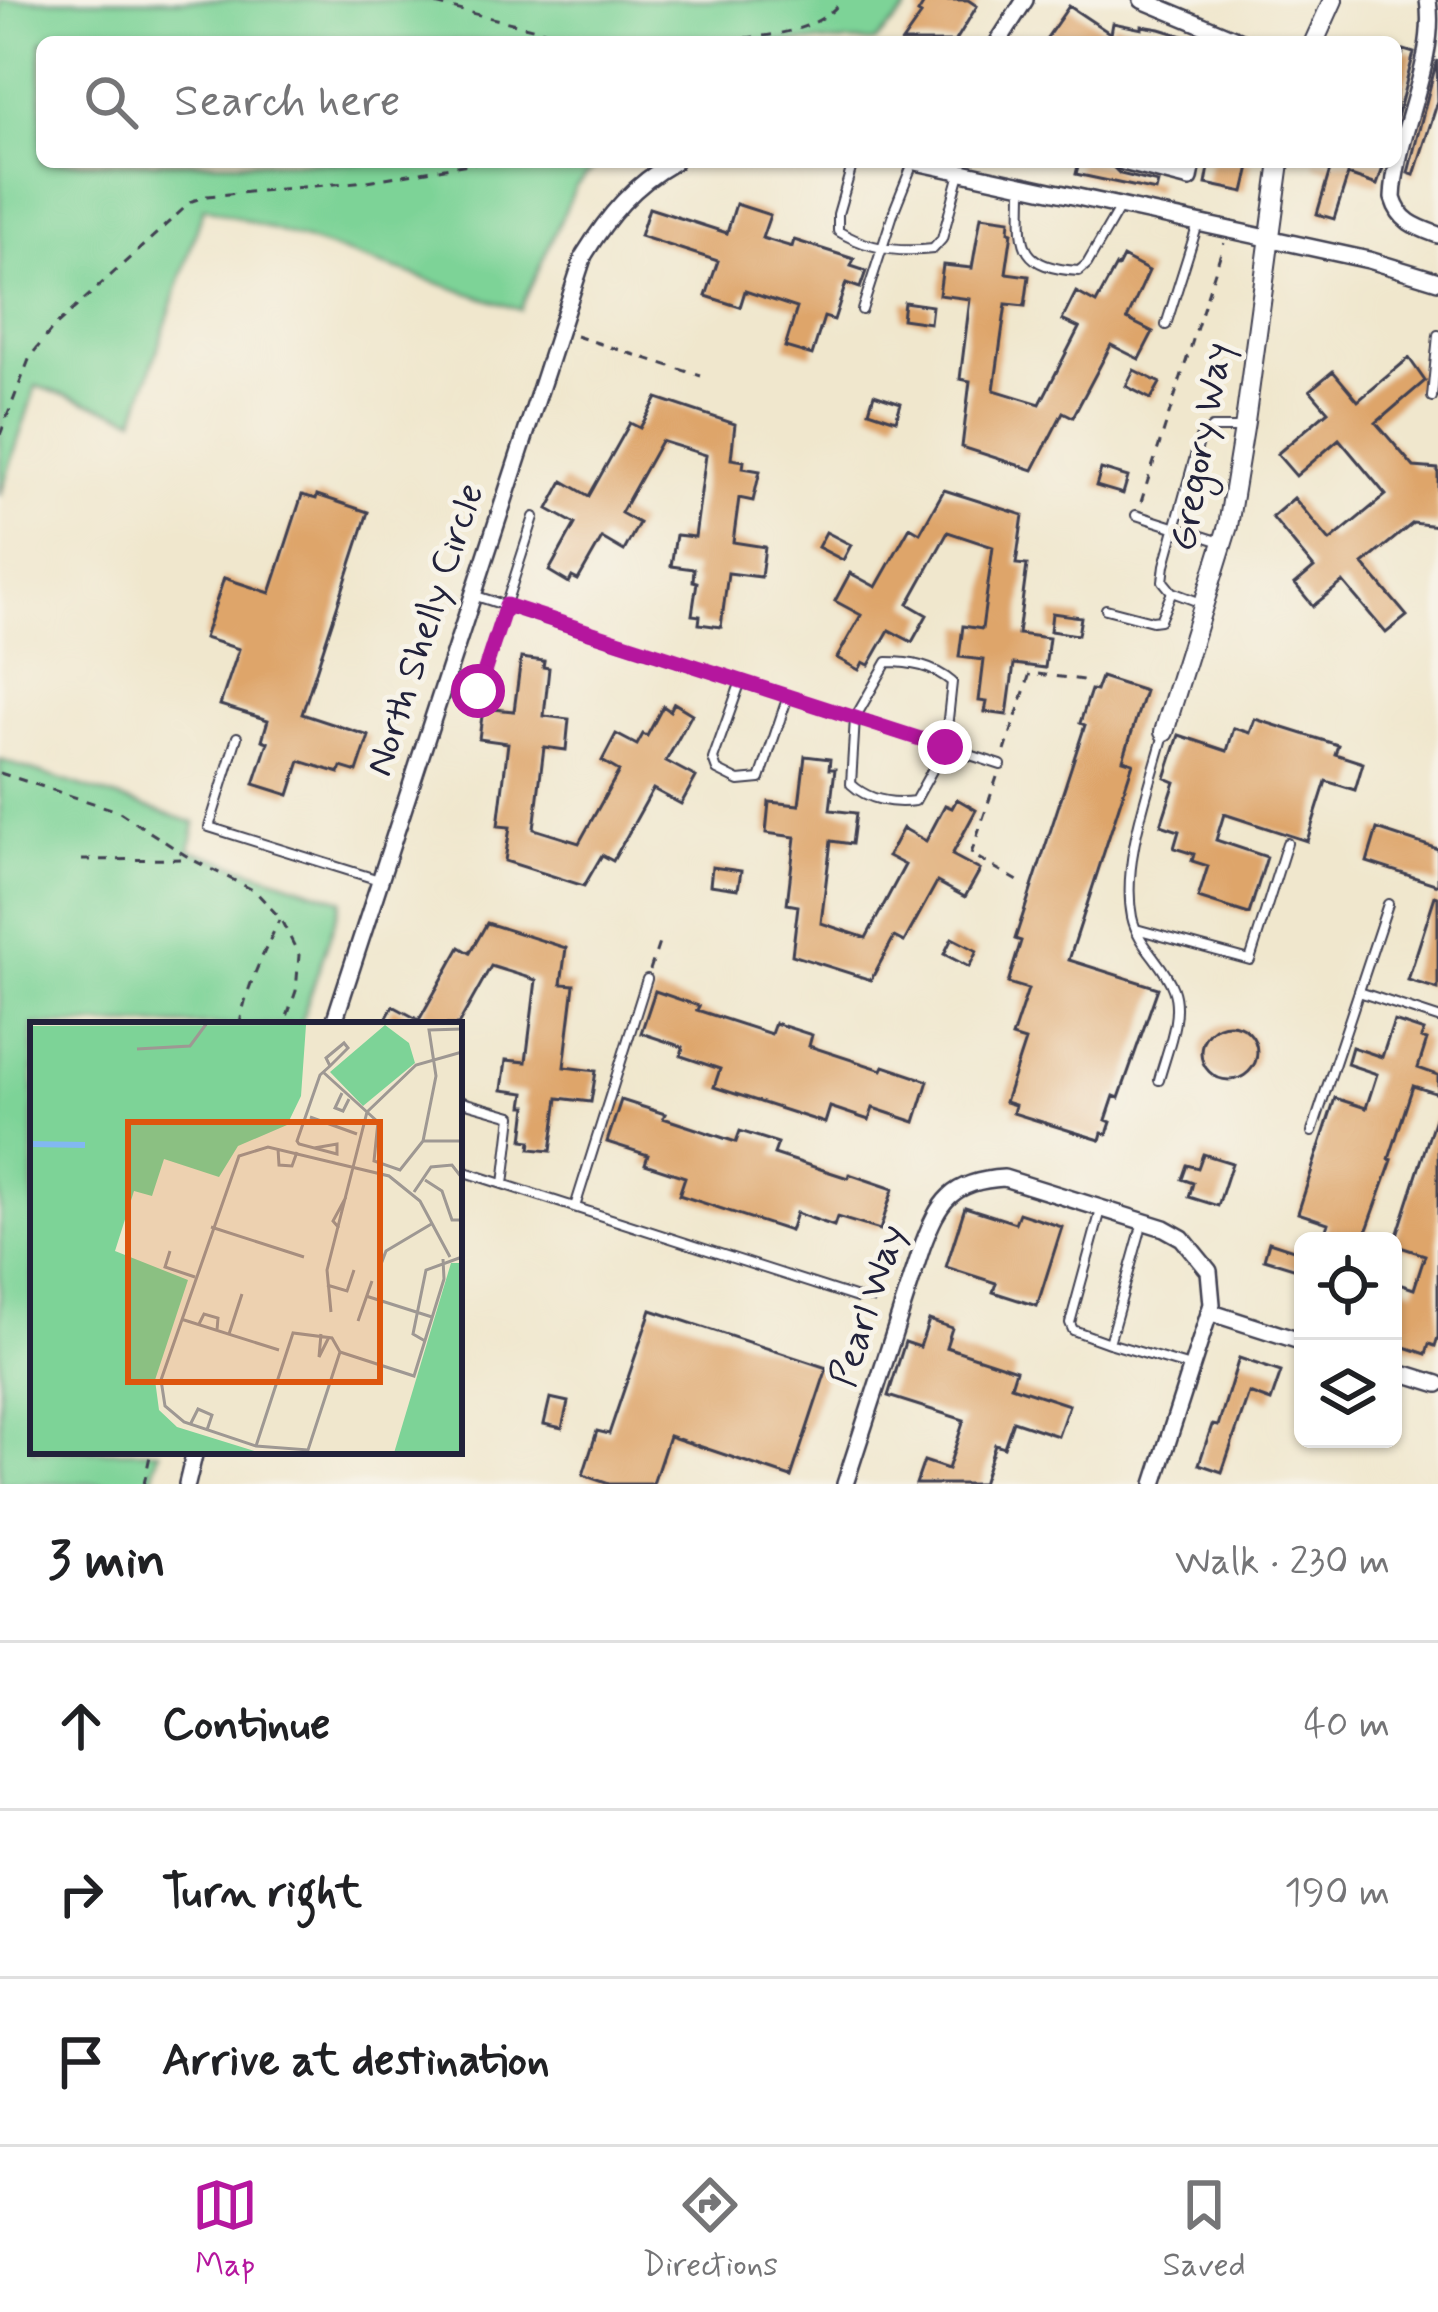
<!DOCTYPE html>
<meta charset="utf-8">
<style>
:root{--surface:#fff;--page:#f6f6f6;--text:#202124;--muted:#757577;--line:#e0e0e0;--accent:#b5179e}
body{margin:0;font-family:Mynerve,sans-serif;background:var(--page);color:var(--text)}
.controls{position:absolute;right:36px;bottom:36px;display:grid;overflow:hidden;border-radius:18px;box-shadow:0 3px 9px #0004}
.controls button{width:108px;height:108px;display:grid;place-items:center;padding:0;border:0;border-bottom:3px solid var(--line);background:var(--surface);color:var(--text);font:60px sans-serif}
.stop{position:absolute;width:36px;height:36px;margin:-27px;border:9px solid #b5179e;border-radius:50%;background:#fff}
.stop.end{background:#b5179e;border-color:#fff;box-shadow:0 3px 12px #0008}
.list{margin:0;padding:0;list-style:none}
h2{display:flex;justify-content:space-between;align-items:center;height:156px;margin:0;padding:0 48px;font-size:51px}
h2 small{font-size:39px;font-weight:400;color:var(--muted)}
.list li{display:grid;grid-template-columns:78px 1fr auto;gap:36px;align-items:center;box-sizing:border-box;height:168px;padding:0 48px;border-top:3px solid var(--line)}
.list b{display:block;font-size:45px;white-space:nowrap}
.list em{font-size:39px;font-style:normal;color:var(--muted)}
.icon{flex:none;width:66px;height:66px;fill:none;stroke:currentColor;stroke-width:2;stroke-linecap:round;stroke-linejoin:round}
.map{position:relative;flex:none;width:1438px;height:1484px;overflow:hidden}
.search{position:absolute;background:var(--surface);box-shadow:0 3px 9px #0004;left:36px;right:36px;top:36px;height:132px;display:flex;align-items:center;gap:30px;box-sizing:border-box;padding:0 42px;border-radius:18px;color:var(--muted);font-size:45px}
.sheet{height:660px;background:var(--surface)}
nav{display:flex;justify-content:space-around;align-items:center;box-sizing:border-box;height:168px;border-top:3px solid var(--line);background:var(--surface);font-size:33px;color:var(--muted)}
nav a{display:grid;justify-items:center;gap:6px}
nav .on{color:var(--accent)}
.map>svg:first-child{display:block}
.green{fill:#7dd397;stroke:#507a69;stroke-width:3}
.building{fill:#dea56b}
.lines{fill:none;stroke-linecap:round;stroke-linejoin:round}
.service-casing{stroke:#414051;stroke-width:12}
.minor-casing{stroke:#414051;stroke-width:20}
.tertiary-casing{stroke:#414051;stroke-width:22}
.path{stroke:#414051;stroke-width:3;stroke-dasharray:9 9;stroke-linecap:butt}
.service{stroke:#fff;stroke-width:8}
.minor{stroke:#fff;stroke-width:15}
.tertiary{stroke:#fff;stroke-width:18}
.route{stroke:#b5179e;stroke-width:15}
.labels{text-anchor:middle;dominant-baseline:central;stroke-width:10;stroke-linejoin:round;paint-order:stroke}
.street-label{font-size:39px;fill:#22223b;stroke:#f7f3e8}
.inset-river{fill:none;stroke:#82b8f1;stroke-width:6}
.inset-road{fill:none;stroke:#9e9893;stroke-width:3}
.view{fill:#de560e;fill-opacity:0.15;stroke:#de560e;stroke-width:6}
.inset-edge{fill:none;stroke:#22223b;stroke-width:6}
</style>
<div class="map">
<svg width="1438" height="1484" viewBox="0 0 1438 1484">
<rect width="100%" height="100%" fill="#f7f3e8"/>
<filter id="ink" filterUnits="userSpaceOnUse"><feTurbulence type="fractalNoise" baseFrequency=".00833" numOctaves="2"/><feDisplacementMap in="SourceGraphic" scale="24" xChannelSelector="R" yChannelSelector="G"/><feConvolveMatrix kernelMatrix="1 2 1 2 8 2 1 2 1" color-interpolation-filters="sRGB"/></filter>
<filter id="wash" filterUnits="userSpaceOnUse"><feTurbulence type="fractalNoise" baseFrequency=".004" numOctaves="4" result="noise"/><feDisplacementMap in="SourceGraphic" scale="48" xChannelSelector="R" yChannelSelector="G"/><feGaussianBlur stdDeviation="2.7" result="paint"/><feColorMatrix in="noise" values="0 0 0 0 0 0 0 0 0 0 0 0 0 0 0 0 0 1.4 0 .05"/><feComposite in="paint" operator="in"/></filter>
<g filter="url(#wash)">
<rect width="100%" height="100%" fill="#f0e7cd"/>
<!-- green -->
<path class="green" d="M0,0H911L905,12L875,42H42V162H600L576,186L520,310L204,207L135,418L36,386L0,496Z
M0,760L195,823L190,850L342,900L300,1025H33V1451H159L154,1468L153,1484H0Z"/>
<g id="blocks">
<!-- building -->
<path class="building" d="M926,0H968L977,6L955,42H902L921,15L918,13Z
M1069,6L1111,34L1113,23L1142,29V26L1160,29L1193,39L1192,42H1044Z
M1404,50L1414,53L1396,121V74Z
M1437,60L1438,101L1414,175L1408,173Z
M1079,162L1112,166L1120,174L1158,183L1156,191L1076,174Z
M1210,162H1251L1244,192L1206,184Z
M1315,162H1385L1377,185L1348,175L1334,219L1317,214L1330,170L1315,165Z
M736,204L770,215L762,238L792,247L794,240L854,259L851,266L866,271L860,288L846,283L834,320L824,317L812,355L785,347L797,308L745,291L740,307L706,296L718,261L640,236L649,208L727,233Z
M981,216L1010,220L1009,231L1012,232L1006,273L1029,276L1025,306L1006,304L994,390L1040,404L1079,328L1062,320L1076,292L1096,303L1116,266L1118,267L1123,257L1149,271L1127,319L1153,332L1139,359L1111,345L1073,417L1063,412L1033,470L962,447L970,381L960,379L970,299L939,295L943,265L972,268Z
M904,302L932,306L930,323L902,319Z
M1409,358L1425,381L1376,423L1414,467L1438,469V526L1413,523L1363,564L1407,616L1386,633L1343,582L1313,606L1295,584L1314,568L1272,517L1294,498L1330,541L1386,495L1339,439L1296,476L1277,454L1328,411L1310,390L1333,371L1358,401Z
M1134,370L1160,383L1151,399L1126,386Z
M874,394L901,403L896,420L869,411Z
M657,398L735,424L731,459L744,461L743,468L760,471L753,501L739,498L733,542L765,547L761,577L728,573L721,627L699,624L700,616L692,615L697,582L693,581L694,569L671,566L676,535L695,537L706,455L661,441L621,513L639,523L624,551L602,538L578,580L572,577L569,583L549,571L575,524L548,509L563,481L589,496L630,423L640,428Z
M1101,469L1128,477L1123,494L1096,486Z
M944,490L1023,515L1016,564L1027,565L1018,634L1049,638L1045,668L1014,664L1007,715L985,712L987,702L979,701L984,660L959,657L963,626L982,629L993,547L948,532L908,604L927,615L912,642L889,630L869,665L863,662L859,670L837,658L861,615L835,601L850,573L876,587L910,527L920,533Z
M302,495L316,499L317,495L368,512L302,714L369,736L357,772L341,767L339,773L300,761L289,795L254,784L268,742L262,740L268,720L220,705L239,649L204,638L224,578L270,593Z
M826,532L851,545L843,560L818,547Z
M1052,613L1081,617L1078,635L1050,631Z
M521,658L544,661L543,667L549,668L544,716L569,719L566,750L544,747L534,829L579,843L619,771L602,761L616,734L637,745L643,734L647,736L663,706L670,711L674,703L692,714L666,761L696,777L681,804L653,789L613,861L602,855L584,886L505,861L510,827L498,826L508,743L479,739L483,708L514,711Z
M1101,677L1145,691L1123,760L1133,763L1069,960L1158,988L1119,1098L1114,1096L1106,1120L1111,1122L1107,1134L1102,1133L1100,1140L1013,1113L1015,1105L1005,1102L1025,1041L1012,1037L1028,989L1008,983L1021,941L1015,939L1085,725L1080,723L1091,690L1096,691Z
M1255,719L1338,745L1335,754L1363,763L1355,790L1326,781L1307,841L1224,814L1216,840L1267,857L1249,914L1198,898L1208,866L1192,861L1194,854L1174,848L1179,831L1161,825L1175,782L1165,778L1179,735L1227,751L1234,728L1250,733Z
M805,756L830,759L829,769H835L830,810L856,813L852,844L831,841L821,923L866,938L905,865L888,856L903,828L926,841L945,805L952,808L957,799L976,810L952,855L980,870L965,897L937,882L904,942L894,937L871,980L792,955L798,906L787,904L795,837L766,833L769,802L799,805Z
M1377,829L1438,849V885L1367,862Z
M712,867L741,871L738,889L710,885Z
M1435,896L1438,897V989L1408,980Z
M487,923L566,948L561,984L574,985L564,1067L596,1071L591,1102L558,1098L551,1151L530,1149L531,1141L523,1140L527,1106H523L525,1093L502,1090L506,1060L526,1062L536,980L491,966L458,1025H383L393,1006L419,1020L460,947L470,953Z
M952,938L977,951L969,967L944,954Z
M655,991L699,1006L697,1010L771,1034L775,1023L812,1035L809,1046L882,1070L884,1066L928,1081L915,1122L873,1108L869,1120L830,1107L825,1123L714,1087L720,1069L681,1056L683,1047L641,1033Z
M1394,1021L1424,1031L1421,1038L1427,1040L1418,1068L1438,1075V1094L1413,1086L1389,1159L1392,1160L1363,1241H1323L1328,1223L1298,1213L1335,1098L1366,1108L1377,1074L1347,1064L1352,1047L1382,1057Z
M1201 1052a28 28 0 1 1 56 0a28 28 0 1 1-56 0Z
M621,1100L665,1114L663,1118L736,1142L740,1131L778,1143L774,1154L848,1178L849,1174L893,1189L880,1230L837,1217L834,1226L796,1213L790,1231L679,1195L685,1177L645,1164L648,1155L607,1142Z
M1435,1118H1438V1337L1435,1346L1429,1344L1426,1354L1396,1344L1399,1333L1393,1332V1282L1414,1289L1425,1255L1394,1245Z
M1203,1154L1232,1163L1218,1206L1189,1197L1193,1183L1182,1179L1187,1165L1198,1168Z
M965,1207L1015,1223L1019,1213L1062,1227L1037,1306L993,1292L996,1283L946,1267Z
M1269,1242L1303,1253V1271L1264,1259Z
M651,1310L827,1368L791,1477L669,1436L653,1484H609L583,1475L597,1431L609,1434Z
M929,1320L952,1328L946,1347L1016,1370L1011,1386L1069,1405L1058,1436L1013,1421L1004,1447L995,1444L982,1484H916L924,1461L948,1469L964,1420L888,1396L905,1342L920,1347Z
M1239,1358L1281,1372L1271,1401L1249,1393L1222,1472L1199,1464L1212,1425L1218,1426Z
M550,1398L568,1402L562,1428L544,1424Z"/>
</g>
</g>
<g filter="url(#ink)">
<use href="#blocks" fill-opacity="0" stroke="#414051" stroke-width="3"/>
<g class="lines">
<!-- service casing -->
<g class="service-casing">
<path id="service" d="M853,162L838,214V231C867,249 899,253 933,249L942,239L960,173
M1022,187C1022,241 1013,267 1079,271L1087,264L1120,207
M862,310L895,208L913,163
M1166,325L1198,224
M1432,397L1438,335
M1136,515L1221,542
M473,595L1001,765
M1204,604L1172,592L1163,581L1165,565L1200,438L1212,428H1243
M1106,609L1152,621L1160,620L1172,592
M887,662C911,662 933,666 952,682L945,747L915,801C892,804 868,800 851,784L855,718Z
M741,681L713,759L717,770L739,781L760,779L788,696
M478,691L534,517
M237,737L209,827L379,880
M1136,929L1250,960L1287,843
M1359,992L1438,1018
M1159,1080C1166,1053 1183,1016 1173,989C1164,963 1138,946 1132,917C1121,862 1150,787 1164,734
M459,1101L512,1116L504,1184
M1312,1132L1388,904
M459,1170L857,1298
M575,1207L647,979
M1101,1210L1070,1323L1073,1330L1109,1343L1143,1222
M1109,1343L1190,1367"/>
</g>
<!-- minor casing -->
<g class="minor-casing">
<path id="minor" d="M1142,0L1243,42
M1428,0C1438,61 1395,136 1393,198C1400,222 1416,227 1438,235
M998,42L1025,0
M916,162L1369,260L1438,281
M1123,162L1190,179L1193,162
M333,1025L584,255C608,216 633,185 674,162
M1209,1312L1303,1342
M1393,1370L1438,1384
M187,1484L195,1451
M845,1484L922,1247C939,1201 951,1181 1004,1178L1164,1228L1182,1238L1209,1271L1212,1304L1154,1484"/>
</g>
<!-- tertiary casing -->
<g class="tertiary-casing">
<path id="tertiary" d="M1314,42L1333,0
M1164,732L1228,526L1245,422L1280,162"/>
</g>
<!-- path -->
<path class="path" d="M419,0L544,31L548,42
M692,42L697,39C740,39 815,39 842,0
M576,336L701,376
M0,435L30,357L52,329L192,201L207,196L367,181L480,162
M1141,502L1224,243
M1005,751L1030,673L1083,680
M0,773L118,811L191,859L255,891L280,918L299,955L296,991L284,1025
M997,777L971,854L1018,881
M82,860L189,859
M650,970L659,943
M240,1025C245,988 264,954 279,920
M866,1301L882,1305
M144,1484L151,1451"/>
<!-- service -->
<use href="#service" class="service"/>
<!-- minor -->
<use href="#minor" class="minor"/>
<!-- tertiary -->
<use href="#tertiary" class="tertiary"/>
</g>
</g>
<g class="lines" filter="url(#ink)">
<!-- route -->
<path class="route" d="M478,691L506,605L945,747"/>
</g>
<g class="labels">
<!-- street labels -->
<g class="street-label">
<text transform="translate(1202 447) rotate(-80)">Gregory Way</text>
<text transform="translate(426 630) rotate(-72)">North Shelly Circle</text>
<text transform="translate(869 1306) rotate(-72)">Pearl Way</text>
</g>
</g>
<!-- overview -->
<g transform="translate(30 1022)">
<rect width="432" height="432" fill="#f0e7cd"/>
<path d="M276,3L271,74L257,103L208,124L189,155L134,137L122,174L104,169L85,229L158,258L125,358L129,388L147,405L231,431H0V4ZM355,3L379,21L385,41L333,84L300,50ZM421,241H432V431H364Z" fill="#7dd397"/>
<path class="inset-river" d="M0,122L55,123"/>
<path class="inset-road" d="M107,27L160,24L177,1M293,50L348,100L344,139L370,148L393,119L406,54L399,8L432,7M312,71L305,86L313,89L319,77M280,95L327,112M393,119H432M284,126L307,122V132L269,122L267,119L290,53L300,44L318,26L314,21L296,36L300,44M248,127L249,143L262,144L267,130M395,158L412,169L422,198H432M384,170L401,145L422,143L432,156M181,205L274,235M309,206L303,199L316,175M140,229L135,245L165,255M350,245L356,229L403,201M297,263L317,269L324,248M336,274L402,295M301,290L297,248L337,90L386,43L432,30M151,297L249,328M328,299L342,259M169,302L174,292L188,296L187,308M199,312L212,272M291,312L289,335L299,315M395,319L383,312L396,248L432,235M310,330L278,428L226,424L154,400L135,384L131,358L209,134L238,125L359,154L390,179L420,235M310,330L384,354L414,257L413,237M160,403L168,387L182,393L177,408M226,424L263,311L302,316L310,330"/>
<path class="view" d="M98,100H350V360H98Z"/>
<rect width="432" height="432" class="inset-edge"/>
</g>
</svg>
<div class="controls">
<button><svg class="icon" aria-label="locate" viewBox="0 0 24 24"><circle cx="12" cy="12" r="6"/><path d="M12 2v4M12 18v4M2 12h4M18 12h4"/></svg></button>
<button><svg class="icon" aria-label="layers" viewBox="0 0 24 24"><path d="M12 4l9 5-9 5-9-5zM3 14l9 5 9-5"/></svg></button>
</div>
<div class="stop" style="left:478px;top:691px"></div>
<div class="stop end" style="left:945px;top:747px"></div>
<div class="search"><svg class="icon" aria-label="search" viewBox="0 0 24 24"><circle cx="10" cy="10" r="6"/><path d="M15 15l6 6"/></svg>Search here</div>
</div>
<section class="sheet">
<h2>3 min<small>Walk · 230 m</small></h2>
<ul class="list">
<li><svg class="icon" aria-label="ahead" viewBox="0 0 24 24"><path d="M12 20V5M6 11l6-6 6 6"/></svg><div><b>Continue</b></div><em>40 m</em></li>
<li><svg class="icon" aria-label="right" viewBox="0 0 24 24"><path d="M7 20v-9h11M14 6l5 5-5 5"/></svg><div><b>Turn right</b></div><em>190 m</em></li>
<li><svg class="icon" aria-label="arrive" viewBox="0 0 24 24"><path d="M6 21V4h12l-3 4 3 4H6"/></svg><div><b>Arrive at destination</b></div></li>
</ul>
</section>
<nav>
<a class="on"><svg class="icon" aria-label="map" viewBox="0 0 24 24"><path d="M3 6l6-2 6 2 6-2v14l-6 2-6-2-6 2zM9 4v14M15 6v14"/></svg>Map</a>
<a><svg class="icon" aria-label="directions" viewBox="0 0 24 24"><path d="M12 3l9 9-9 9-9-9zM9 14v-3h6M13 9l2 2-2 2"/></svg>Directions</a>
<a><svg class="icon" aria-label="saved" viewBox="0 0 24 24"><path d="M7 4h10v16l-5-4-5 4z"/></svg>Saved</a>
</nav>
